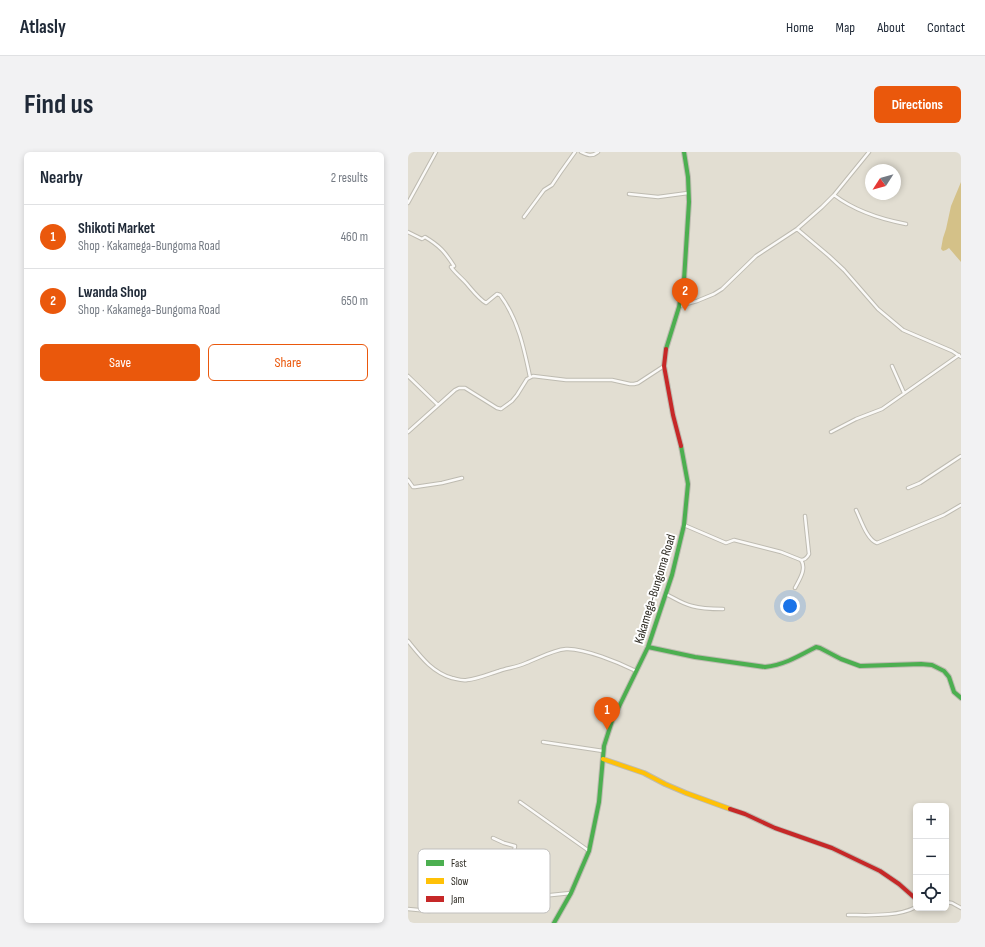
<!DOCTYPE html>
<meta charset="utf-8">
<style>
:root{--surface:#fff;--page:#f2f2f3;--text:#1f2937;--muted:#747a83;--line:#e0e1e3;--accent:#ea580c}
body{margin:0;font-family:"Sofia Sans Condensed",sans-serif;background:var(--page);color:var(--text)}
.controls{position:absolute;right:12px;bottom:12px;display:grid;overflow:hidden;border-radius:6px;box-shadow:0 2px 6px #0003}
.controls button{width:36px;height:36px;display:grid;place-items:center;padding:0;border:0;border-bottom:1px solid var(--line);background:var(--surface);color:var(--text);font:20px sans-serif}
.compass{position:absolute;left:457px;top:12px;width:36px;height:36px;border-radius:50%;background:var(--surface);box-shadow:0 2px 6px #0003;rotate:234deg}
.you{position:absolute;left:382px;top:454px;width:14px;height:14px;margin:-10px;border:3px solid #fff;border-radius:50%;background:#1a73e8;box-shadow:0 0 0 6px #1a73e833}
.badge{display:grid;place-items:center;width:26px;height:26px;border-radius:50%;background:var(--accent);color:#fff;font-size:13px;font-weight:700}
.pin{position:absolute;translate:-50% -33px;filter:drop-shadow(0 1px 2px #0008)}
.pin::after{content:'';position:absolute;top:21px;width:14px;height:12px;background:inherit;clip-path:polygon(0 0,100% 0,50% 100%)}
.list{margin:0;padding:0;list-style:none}
h2{display:flex;justify-content:space-between;align-items:center;height:52px;margin:0;padding:0 16px;font-size:17px}
h2 small{font-size:13px;font-weight:400;color:var(--muted)}
.list li{display:grid;grid-template-columns:26px 1fr auto;gap:12px;align-items:center;box-sizing:border-box;height:64px;padding:0 16px;border-top:1px solid var(--line)}
.list b{display:block;font-size:15px;white-space:nowrap}
.list p{margin:0;font-size:13px;white-space:nowrap;color:var(--muted)}
.list em{font-size:13px;font-style:normal;color:var(--muted)}
.actions{display:flex;gap:8px;padding:12px 16px}
.actions a{flex:1;padding:9px 0;border:1px solid var(--accent);border-radius:6px;text-align:center;font-size:14px;color:var(--accent)}
.actions .main{background:var(--accent);color:#fff}
.icon{flex:none;width:22px;height:22px;fill:none;stroke:currentColor;stroke-width:2;stroke-linecap:round;stroke-linejoin:round}
.map{position:relative;flex:none;width:553px;height:771px;overflow:hidden;border-radius:6px}
header{display:flex;align-items:center;gap:24px;box-sizing:border-box;height:56px;padding:0 20px;background:var(--surface);border-bottom:1px solid var(--line)}
header strong{font-size:19px}
nav{display:flex;gap:22px;margin-inline-start:auto;font-size:14px}
.intro{display:flex;align-items:center;justify-content:space-between;box-sizing:border-box;height:96px;padding:0 24px}
h1{margin:0;font-size:28px}
.button{padding:10px 18px;border-radius:6px;background:var(--accent);color:#fff;font-size:14px;font-weight:700}
main{display:flex;gap:24px;padding:0 24px}
aside{flex:1;background:var(--surface);border-radius:6px;box-shadow:0 2px 6px #0003}
.map>svg:first-child{display:block}
.forest{fill:#d4c188}
.lines{fill:none;stroke-linecap:round;stroke-linejoin:round}
.street-casing{stroke:#bebbb1;stroke-width:4.5}
.fast-casing{stroke:#bebbb1;stroke-width:6}
.slow-casing{stroke:#bebbb1;stroke-width:6}
.jam-casing{stroke:#bebbb1;stroke-width:6}
.street{stroke:#fbfaf8;stroke-width:2.5}
.fast{stroke:#4caf50;stroke-width:4}
.slow{stroke:#ffc107;stroke-width:4}
.jam{stroke:#c62828;stroke-width:4}
.labels{text-anchor:middle;dominant-baseline:central;stroke-width:4;stroke-linejoin:round;paint-order:stroke}
.street-label{font-size:13px;fill:#2e2b23;stroke:#fff}
.key{fill:#fff;stroke:#c0bfbd;stroke-width:1}
.key-label{font-size:11px;fill:#2e2b23}
</style>
<header>
<strong>Atlasly</strong>
<nav><a>Home</a><a>Map</a><a>About</a><a>Contact</a></nav>
</header>
<div class="intro"><h1>Find us</h1><a class="button">Directions</a></div>
<main>
<aside>
<h2>Nearby<small>2 results</small></h2>
<ul class="list">
<li><span class="badge">1</span><div><b>Shikoti Market</b><p>Shop · Kakamega-Bungoma Road</p></div><em>460 m</em></li>
<li><span class="badge">2</span><div><b>Lwanda Shop</b><p>Shop · Kakamega-Bungoma Road</p></div><em>650 m</em></li>
</ul>
<div class="actions"><a class="main">Save</a><a>Share</a></div>
</aside>
<div class="map">
<svg width="553" height="771" viewBox="0 0 553 771">
<rect width="100%" height="100%" fill="#e2ded2"/>
<!-- forest -->
<path class="forest" d="M553,30V110L541,96L538,98L535,99L533,97L535,86L538,77L543,54Z"/>
<g class="lines">
<!-- street casing -->
<g class="street-casing">
<path id="street" d="M173,0C179,3 184,5 190,0
M221,42L250,45L280,41
M426,43C447,59 472,67 498,72
M0,51L28,0
M116,65L136,38L144,33L152,21L167,0
M389,77L421,104L436,118L470,157L495,178L544,199L553,205
M0,80L14,87L17,85C32,94 37,100 46,114L43,115C48,122 54,126 59,132C65,139 71,147 78,151L89,142L92,143C110,167 116,196 122,225
M271,154L289,149L306,142L314,137L348,104L389,77L414,55L426,43L461,0
M484,214L496,241
M0,224L30,253
M0,280L47,238L51,236H57L89,256L93,257L104,249L109,243L119,227L125,224L158,228H204L222,232H226L230,231L256,214
M423,280L448,267L474,257L551,203
M0,328L5,335H7L34,331L54,326
M500,336L512,331L553,304
M448,358C453,368 459,388 469,391L536,363L553,353
M276,373L318,391L326,388L373,400L393,408C397,408 399,406 401,402L397,364
M387,436C391,428 399,417 393,408
M258,442C266,446 275,452 284,454C294,457 305,457 315,457
M0,489C13,505 24,520 44,526C49,527 54,529 59,528C70,527 81,522 91,519C100,516 109,515 118,511C131,506 145,498 158,497C176,496 212,511 228,519
M135,590L195,599
M112,650L181,699
M85,686L96,691L107,694L103,717L107,746
M538,750L544,751L553,756
M0,757L21,759L84,749L163,741
M440,763C460,763 490,765 508,755"/>
</g>
<!-- fast casing -->
<g class="fast-casing">
<path id="fast" d="M258,197L271,155L276,128L281,50L280,25L276,0
M240,495L287,505L357,515C376,513 391,504 408,495L412,496L433,507L452,514L513,512L524,513L536,519L541,525L546,540L553,546
M146,771L163,741L181,699L191,650L196,594L204,569L240,495L264,423L276,373L280,332L273,294"/>
</g>
<!-- slow casing -->
<g class="slow-casing">
<path id="slow" d="M195,607L236,621L257,632L278,641L322,657"/>
</g>
<!-- jam casing -->
<g class="jam-casing">
<path id="jam" d="M258,197L256,214L265,263L273,294
M322,657L337,662L367,676L424,696L472,719L491,732L508,747"/>
</g>
<!-- street -->
<use href="#street" class="street"/>
<!-- fast -->
<use href="#fast" class="fast"/>
<!-- slow -->
<use href="#slow" class="slow"/>
<!-- jam -->
<use href="#jam" class="jam"/>
</g>
<g class="labels">
<!-- street labels -->
<g class="street-label">
<text transform="translate(247 437) rotate(-73)">Kakamega-Bungoma Road</text>
</g>
</g>
<!-- legend -->
<rect x="10" y="697" width="132" height="64" rx="6" class="key"/>
<rect x="18" y="708" width="18" height="6" fill="#4caf50"/>
<rect x="18" y="726" width="18" height="6" fill="#ffc107"/>
<rect x="18" y="744" width="18" height="6" fill="#c62828"/>
<g class="key-label">
<text x="43" y="715">Fast</text>
<text x="43" y="733">Slow</text>
<text x="43" y="751">Jam</text>
</g>
</svg>
<div class="controls">
<button>+</button>
<button>−</button>
<button><svg class="icon" aria-label="locate" viewBox="0 0 24 24"><circle cx="12" cy="12" r="6"/><path d="M12 2v4M12 18v4M2 12h4M18 12h4"/></svg></button>
</div>
<svg class="compass" viewBox="-18 -18 36 36"><path d="M0-13l5 13h-10z" fill="#e53935"/><path d="M0 13l5-13h-10z" fill="#747a83"/></svg>
<div class="you"></div>
<div class="pin badge" style="left:199px;top:578px">1</div>
<div class="pin badge" style="left:277px;top:159px">2</div>
</div>
</main>
